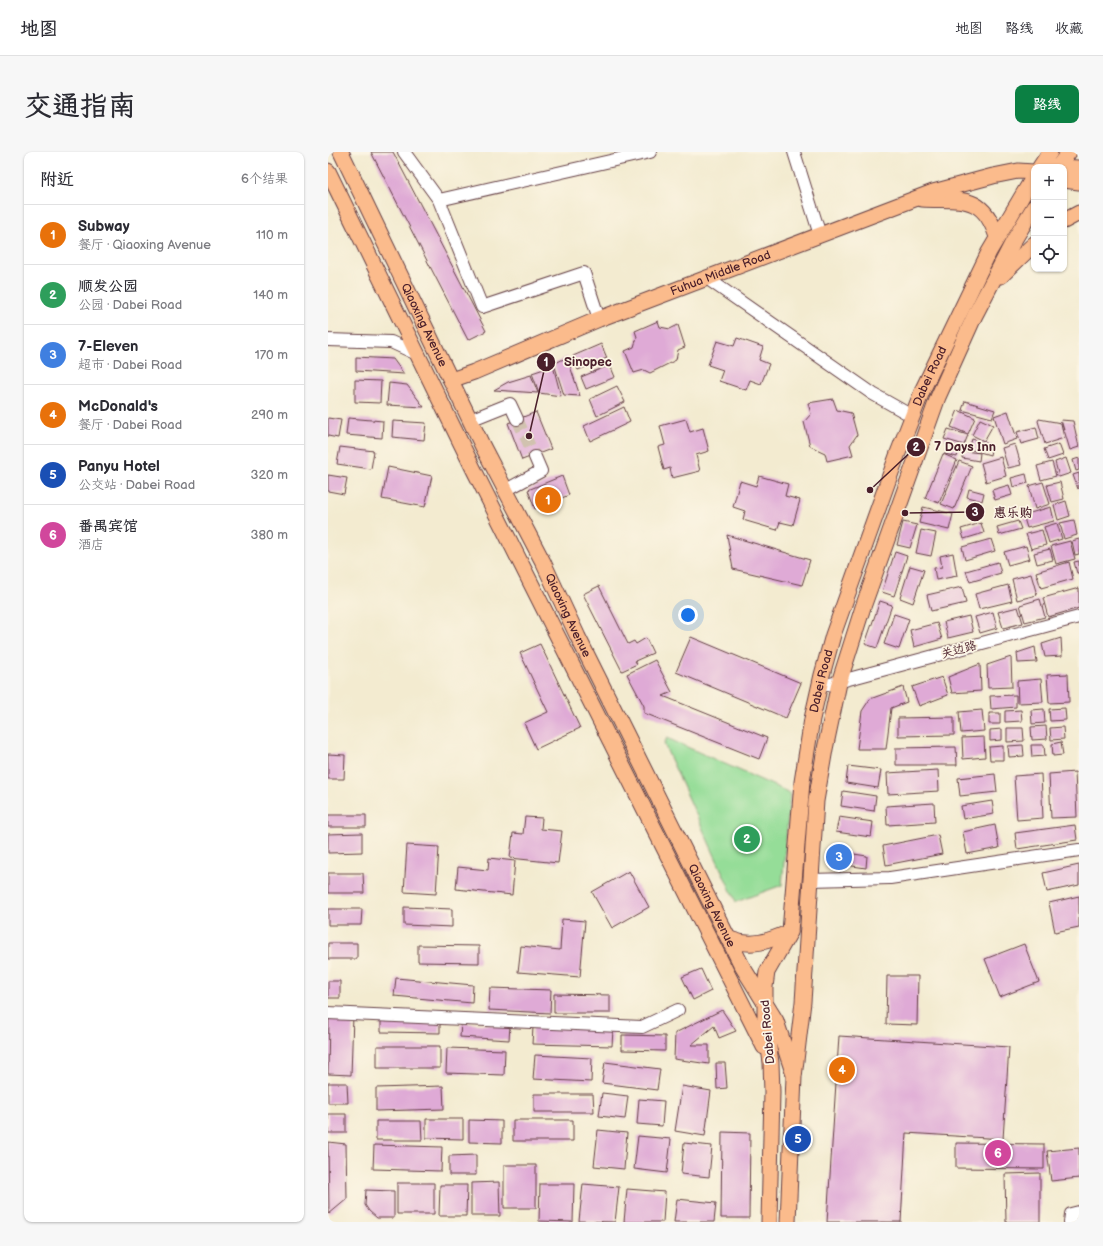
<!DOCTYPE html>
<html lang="zh">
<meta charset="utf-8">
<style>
:root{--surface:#fff;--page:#f7f7f7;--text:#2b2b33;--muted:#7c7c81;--line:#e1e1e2;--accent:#0b8043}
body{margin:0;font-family:"Balsamiq Sans","LXGW WenKai TC",sans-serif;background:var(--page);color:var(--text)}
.controls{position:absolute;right:12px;top:12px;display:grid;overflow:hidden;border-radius:8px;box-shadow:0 1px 3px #0004}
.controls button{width:36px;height:36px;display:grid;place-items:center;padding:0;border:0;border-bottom:1px solid var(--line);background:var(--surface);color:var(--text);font:20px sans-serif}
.you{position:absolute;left:360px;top:463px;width:14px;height:14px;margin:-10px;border:3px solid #fff;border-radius:50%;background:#1a73e8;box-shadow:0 0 0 6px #1a73e833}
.badge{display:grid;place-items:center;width:26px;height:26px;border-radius:50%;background:var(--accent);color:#fff;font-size:13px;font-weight:700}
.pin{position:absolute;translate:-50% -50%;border:2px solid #fff;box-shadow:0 1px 4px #0006}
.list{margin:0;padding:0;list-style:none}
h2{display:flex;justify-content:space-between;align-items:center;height:52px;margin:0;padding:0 16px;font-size:17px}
h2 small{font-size:13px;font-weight:400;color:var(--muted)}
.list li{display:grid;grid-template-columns:26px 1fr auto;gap:12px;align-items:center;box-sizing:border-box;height:60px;padding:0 16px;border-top:1px solid var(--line)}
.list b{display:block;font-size:15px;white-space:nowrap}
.list p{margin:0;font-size:13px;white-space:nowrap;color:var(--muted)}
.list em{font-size:13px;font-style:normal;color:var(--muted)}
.icon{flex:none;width:22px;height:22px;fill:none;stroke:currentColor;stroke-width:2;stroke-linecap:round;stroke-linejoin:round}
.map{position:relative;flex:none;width:751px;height:1070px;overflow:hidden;border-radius:8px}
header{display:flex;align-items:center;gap:24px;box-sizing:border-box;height:56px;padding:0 20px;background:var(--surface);border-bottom:1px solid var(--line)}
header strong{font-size:19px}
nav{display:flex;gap:22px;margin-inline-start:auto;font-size:14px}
.intro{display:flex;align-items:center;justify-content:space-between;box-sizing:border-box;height:96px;padding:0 24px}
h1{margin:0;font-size:28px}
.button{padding:10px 18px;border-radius:8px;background:var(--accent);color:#fff;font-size:14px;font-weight:700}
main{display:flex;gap:24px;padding:0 24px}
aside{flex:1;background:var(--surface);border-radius:8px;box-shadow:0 1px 3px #0004}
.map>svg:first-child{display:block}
.green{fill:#95dd98;stroke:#707e62}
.building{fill:#dfaad6}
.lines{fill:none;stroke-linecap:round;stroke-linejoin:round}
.minor-tunnel{stroke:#d1c2af;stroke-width:12;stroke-dasharray:12 6;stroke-linecap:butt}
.minor-casing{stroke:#633e44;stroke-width:14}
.major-casing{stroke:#633e44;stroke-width:17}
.minor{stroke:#fff;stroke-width:12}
.major{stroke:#fbbb8c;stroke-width:15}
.labels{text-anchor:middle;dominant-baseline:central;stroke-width:3.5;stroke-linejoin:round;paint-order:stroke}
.street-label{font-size:12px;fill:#4a1f2b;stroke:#fcf5e5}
.leader{fill:none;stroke:#4a1f2b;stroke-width:1.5}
.callout-dot{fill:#4a1f2b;stroke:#fcf5e5;stroke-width:1.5}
.mark-label{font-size:12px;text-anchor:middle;font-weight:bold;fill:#fff}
.callout-label{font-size:13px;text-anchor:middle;font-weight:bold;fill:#4a1f2b;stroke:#fcf5e5;stroke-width:3.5;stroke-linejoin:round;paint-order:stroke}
</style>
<header>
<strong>地图</strong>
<nav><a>地图</a><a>路线</a><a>收藏</a></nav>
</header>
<div class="intro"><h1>交通指南</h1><a class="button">路线</a></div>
<main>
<aside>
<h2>附近<small>6个结果</small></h2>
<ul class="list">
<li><span class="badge" style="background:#e8710a">1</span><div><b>Subway</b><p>餐厅 · Qiaoxing Avenue</p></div><em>110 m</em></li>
<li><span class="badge" style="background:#2e9e5b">2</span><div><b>顺发公园</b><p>公园 · Dabei Road</p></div><em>140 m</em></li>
<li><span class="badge" style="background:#3f7fe0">3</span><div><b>7-Eleven</b><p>超市 · Dabei Road</p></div><em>170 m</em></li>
<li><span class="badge" style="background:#e8710a">4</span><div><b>McDonald's</b><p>餐厅 · Dabei Road</p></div><em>290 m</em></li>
<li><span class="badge" style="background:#1a4fb4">5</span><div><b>Panyu Hotel</b><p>公交站 · Dabei Road</p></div><em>320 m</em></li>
<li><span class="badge" style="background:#d1479c">6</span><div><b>番禺宾馆</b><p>酒店</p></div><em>380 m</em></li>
</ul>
</aside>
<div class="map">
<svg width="751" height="1070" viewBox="0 0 751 1070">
<rect width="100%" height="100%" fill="#fcf5e5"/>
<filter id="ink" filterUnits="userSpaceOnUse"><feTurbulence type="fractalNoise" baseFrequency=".025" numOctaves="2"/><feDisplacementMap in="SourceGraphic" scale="8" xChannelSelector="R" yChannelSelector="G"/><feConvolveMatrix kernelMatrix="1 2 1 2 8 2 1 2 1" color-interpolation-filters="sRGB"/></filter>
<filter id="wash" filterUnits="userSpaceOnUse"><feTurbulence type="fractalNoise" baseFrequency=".012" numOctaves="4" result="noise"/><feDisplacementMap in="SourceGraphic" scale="16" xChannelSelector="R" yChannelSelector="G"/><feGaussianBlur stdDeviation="0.9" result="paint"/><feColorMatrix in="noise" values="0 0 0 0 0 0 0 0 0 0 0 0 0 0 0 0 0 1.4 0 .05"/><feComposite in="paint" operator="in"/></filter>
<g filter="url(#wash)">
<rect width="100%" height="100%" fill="#f3ebd0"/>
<!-- green -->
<path class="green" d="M339,586L462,641L454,733L408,750L336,592Z"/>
<g id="blocks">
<!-- building -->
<path class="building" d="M43,0H65L158,179L140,188Z
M330,169L332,175L342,177L350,173L357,195L350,198L348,208L322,221L316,218L306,221L297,199L306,195L309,185L307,179Z
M409,186L435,195L431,208L441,212L433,232L422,228L418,238L391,229L395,218L380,213L389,189L406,194Z
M273,192L279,206L250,218L245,204Z
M28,205L65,207L76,222L28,219Z
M239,205L252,244L236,243L226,212Z
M282,213L287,225L258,237L253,225Z
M225,214L233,244L211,241L204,221Z
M203,223L210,241L166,238L180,230Z
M27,228L53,229L52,251L27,250Z
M61,231L79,233L96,255L59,253Z
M289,234L297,250L269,264L262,247Z
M505,247L509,258L523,261L529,283L522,293L525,303L499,309L497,301L482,294L476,270L483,262L480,251Z
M637,249L667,258L664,266L634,258Z
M296,255L302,270L262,289L256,274Z
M630,258L647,266L640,282L623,275Z
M680,259L689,287L675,292L666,264Z
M208,260L223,297L194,308L180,271Z
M0,266L13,268L10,286L0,284Z
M20,266L55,269L54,286L18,283Z
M358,267L362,280L375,276L381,299L368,303L372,319L344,326L342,316L336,318L330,295L337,293L332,274Z
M652,267L665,273L656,289L644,283Z
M711,267L733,271L736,286L717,292L710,269Z
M733,268L745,269L751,295L742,298Z
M65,269L98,271L96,288L64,285Z
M708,275L711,287L693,292L689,280Z
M620,277L640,283L636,293L616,287Z
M644,287L664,293L662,303L641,297Z
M687,292L693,313L680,316L674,296Z
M731,292L735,303L720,308L716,297Z
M620,293L631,296L629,305L617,302Z
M12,295L46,299L43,317L9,312Z
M635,299L652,301L651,309L634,306Z
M615,302L629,308L611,351L597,346Z
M673,305L678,324L658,330L653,311Z
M738,306L743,321L731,325L727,310Z
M751,306V318L748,319L745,308Z
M631,309L644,314L626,357L613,352Z
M724,310L728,324L713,328L709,314Z
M60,315L104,324L97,355L54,347Z
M751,321V336L750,337L745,323Z
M698,322L700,331L685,335L683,326Z
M0,323L19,326L16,342L0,339Z
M234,324L241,343L207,357L200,338Z
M431,324L460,332L457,344L472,348L465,373L452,370L449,378L415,368L417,359L405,355L412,329L428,334Z
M715,330L722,352L707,357L701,334Z
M732,330L736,347L724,350L719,333Z
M681,333L684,343L667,348L664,338Z
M641,337L656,341L654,349L639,345Z
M738,349L742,364L730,368L726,353Z
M595,355L625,362L621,378L591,371Z
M723,355L726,369L699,376L695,363Z
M746,368L749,383L736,387L732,371Z
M690,369L693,377L671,383L669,375Z
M575,370L589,373L582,396L569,393Z
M653,371L656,381L636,387L633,377Z
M729,371L734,387L721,391L716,375Z
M593,378L608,381L603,404L588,401Z
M714,378L718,393L703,397L698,382Z
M399,383L482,408L474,433L405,417Z
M663,387L667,399L637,408L634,395Z
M751,387V402L747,403L744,389Z
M742,389L747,407L728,412L723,394Z
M698,394L702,407L680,413L676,400Z
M722,397L725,408L709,412L706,401Z
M567,400L579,404L566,444L554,440Z
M625,401L629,424L608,428L606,416L614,415L612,404Z
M751,409V421H749L746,410Z
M670,410L673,421L642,430L638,419Z
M741,410L745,427L713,436L708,420Z
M582,414L596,418L585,451L572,446Z
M703,422L709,443L689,448L684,427Z
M680,433L684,449L651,457L647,442Z
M271,434L300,492L306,489L308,492L318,486L325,501L307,509L309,512L294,519L255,442Z
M634,435L638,451L603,459L599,443Z
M751,436V456L720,465L715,446Z
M712,447L717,465L697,470L692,453Z
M552,449L564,453L549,496L537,492Z
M690,455L695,471L675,476L670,460Z
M665,460L669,476L652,481L647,465Z
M566,462L581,467L571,497L556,492Z
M641,464L645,480L620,486L616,470Z
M609,471L614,487L586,495L582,478Z
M363,485L473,531L458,566L348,520Z
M733,486L734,504L717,505L714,492Z
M212,492L252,576L208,597L196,571L220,560L192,501Z
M707,495L709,510L690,511L689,501Z
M683,505L684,535L660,536L659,513Z
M327,508L344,540L335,544L439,586L431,607L316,561V554L299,522Z
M652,512L653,539L624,541L620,525Z
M740,522L741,550L721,551L719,523Z
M614,525L620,543L591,554L584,535Z
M713,527L715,550L690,551L689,529Z
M575,535L579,550L563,556L558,597H529L534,559L542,547Z
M688,543V555L663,557L662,544Z
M737,556L738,568L722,569L721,557Z
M716,557L717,571L704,572L703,558Z
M654,558L656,579L633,581L631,560Z
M693,558L694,569L677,570V559Z
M661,561H672V572H661Z
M626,565V583L570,584V566Z
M718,574L719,587L704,588L703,575Z
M735,575L736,587L723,588L722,576Z
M679,576H695L696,589L679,590Z
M674,577V588L662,589V578Z
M656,585L657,605L635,607L634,586Z
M733,590L735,603L725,604L724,592Z
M695,593L696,604L681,605L680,594Z
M703,593H716L717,604L704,605Z
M675,594V608H662L661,595Z
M628,595L629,613H568V596Z
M0,602L17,603L16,627H0Z
M520,614L553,618L550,636L518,631Z
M610,618L611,639L560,642L559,621Z
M747,620L749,665L723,666L721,622Z
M667,622L669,640L632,644L630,626Z
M713,622L715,666L689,668L686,624Z
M515,639L548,644L546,659L513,654Z
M664,649L666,662L635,667L633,654Z
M606,651L607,670L559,673L558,654Z
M0,663H38V675H0Z
M197,665L214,666L213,677L234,679L230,711L182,706L185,681L195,682Z
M511,665L545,670L543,685L508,680Z
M667,673L671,696L639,702L635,680Z
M747,673L749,688L689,697L687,681Z
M34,681V700L0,701V682Z
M610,683L614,702L558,713L555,694Z
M79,693L111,695L108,742L76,740Z
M506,699L539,704L538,716L504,711Z
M161,706L187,709L184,743L128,737L130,715L160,718Z
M751,713V733L719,740L715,721Z
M301,719L321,755L284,776L264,740Z
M0,721H35L36,741H0Z
M751,744V775L727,780L721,751Z
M76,755L124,757V775L76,773Z
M0,757H34L33,773H0Z
M234,767L257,769L252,825L190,820L193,794L232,798Z
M0,791H29V807H0Z
M696,792L711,830L672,845L657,807Z
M90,793L151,794V811L90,810Z
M373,817L383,839L365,848L354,825Z
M559,824H590L589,873L558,872Z
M68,826L145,833L144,851L66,844Z
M0,829H12V846H0Z
M162,836L223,838L222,861L161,858Z
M226,842L282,843V861H226Z
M394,858L408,879L391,886L386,874L363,893H381V912L346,907L347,881Z
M1,864H25L23,923L0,922Z
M53,869L112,870V881L53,880Z
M133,871L182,874L181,888L132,885Z
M205,875L285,877L284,894L204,892Z
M294,883L337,884V899L294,898Z
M511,884L681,895L675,987L578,981L573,1070H499Z
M49,894H112V916H49Z
M119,896L177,898L176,923L118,921Z
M207,903L264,906L263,930L205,927Z
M277,910L332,917L329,938L274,931Z
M388,911H397L399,936L389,937Z
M0,931H19L20,951H0Z
M115,934L116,957L48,959V936Z
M354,934L383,939L377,984L347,979Z
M274,941L300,944L297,967L271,964Z
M206,942H265L266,960H206Z
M311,947L336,949L334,974L309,972Z
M0,962H18V981H0Z
M98,967H135V987L98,986Z
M141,968L174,969V991L141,990Z
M185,968H245V989H185Z
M48,969H93L94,988H48Z
M270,978L299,981L296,1017L266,1014Z
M394,980L422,981L421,1066H393Z
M310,984L343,987L339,1021L306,1017Z
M0,990L18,992L19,1047L1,1062Z
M356,991L384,994L381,1025L353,1022Z
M628,991L716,992V1017L628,1016Z
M46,993L114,995L113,1019L45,1017Z
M751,996V1026L723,1029L719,999Z
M148,1003V1023H121V1004Z
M176,1013H208V1056H176Z
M712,1021V1070H678L677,1022Z
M171,1030L172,1064H143V1031Z
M69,1031H106V1062H69Z
M212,1032H246L245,1070L211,1069Z
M255,1032L291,1035L287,1070L251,1069Z
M112,1033H139L138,1064H111Z
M299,1037L337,1040L335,1070H296Z
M38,1038L66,1039V1066H49L41,1059L37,1053Z
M349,1047L388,1051L386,1070H346Z"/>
</g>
</g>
<g filter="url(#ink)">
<use href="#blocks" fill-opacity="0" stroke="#633e44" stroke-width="1"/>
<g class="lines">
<!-- minor-tunnel -->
<path class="minor-tunnel" d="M189,267L207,305"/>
<!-- minor casing -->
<g class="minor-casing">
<path id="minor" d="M76,0L111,48L154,155L256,121L271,167
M466,0L492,83
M111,48L322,0
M380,127L545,242L584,264
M0,188L63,190L91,203
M142,268L182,252L189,267
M178,338L213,319L207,305
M491,535L751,465
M482,728L562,726L751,698
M0,861L314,875L350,858
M742,1070L743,1062L751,1060"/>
</g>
<!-- major casing -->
<g class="major-casing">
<g id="major">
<path id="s1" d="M13,0L155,295L215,410L250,485L414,814L448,869L465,920"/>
<path d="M712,15L722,0"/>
<path d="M727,15L751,16"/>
<path d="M730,15L741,0"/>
<path d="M0,19L146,318L436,895"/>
<path d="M736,28L751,30"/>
<path d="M594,47C633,49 655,41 669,85"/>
<path d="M736,69L751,61"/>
<path d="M673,124L706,92"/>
<path id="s2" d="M123,228L146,220L271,167L605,40L665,24L690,19L706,20"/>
<path d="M402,787C424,796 441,789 462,780"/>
<path id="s3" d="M441,1070L444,940L443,911L437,866V835L439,820L462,780L474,630L484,567L494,523L505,483L570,301L595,237L661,100L706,24"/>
<path d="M460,1070L466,925L475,850L488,649L497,597L511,531L535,455L610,245L647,163L686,88L706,55"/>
</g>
</g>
<!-- minor -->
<use href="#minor" class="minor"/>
<!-- major -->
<use href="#major" class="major"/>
</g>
</g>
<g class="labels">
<!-- street labels -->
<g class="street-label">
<text stroke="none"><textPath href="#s2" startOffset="290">Fuhua Middle Road</textPath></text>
<text stroke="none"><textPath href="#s1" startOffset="192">Qiaoxing Avenue</textPath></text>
<text stroke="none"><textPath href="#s3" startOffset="874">Dabei Road</textPath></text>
<text stroke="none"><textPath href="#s1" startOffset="516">Qiaoxing Avenue</textPath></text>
<text transform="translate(631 498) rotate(-15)">关边路</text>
<text stroke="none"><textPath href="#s3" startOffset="550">Dabei Road</textPath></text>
<text stroke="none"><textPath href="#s1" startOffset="840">Qiaoxing Avenue</textPath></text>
<text transform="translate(440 880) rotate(-95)">Dabei Road</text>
</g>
</g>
<!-- callouts -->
<path class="leader" d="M201 284L218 210M542 338L588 295M577 361L647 360"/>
<g class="callout-dot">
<circle cx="201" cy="284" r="4"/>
<circle cx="542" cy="338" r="4"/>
<circle cx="577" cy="361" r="4"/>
<circle cx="218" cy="210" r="10"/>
<circle cx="588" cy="295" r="10"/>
<circle cx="647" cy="360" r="10"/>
</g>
<g class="mark-label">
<text x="218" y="214">1</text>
<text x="588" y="299">2</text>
<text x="647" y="364">3</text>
</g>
<g class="callout-label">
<text x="260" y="214">Sinopec</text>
<text x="637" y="299">7 Days Inn</text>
<text x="685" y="365">惠乐购</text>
</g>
</svg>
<div class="controls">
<button>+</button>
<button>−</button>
<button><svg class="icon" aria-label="locate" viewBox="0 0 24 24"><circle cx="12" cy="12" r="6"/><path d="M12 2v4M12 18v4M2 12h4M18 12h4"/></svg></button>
</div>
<div class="you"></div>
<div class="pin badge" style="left:220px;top:348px;background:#e8710a">1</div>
<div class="pin badge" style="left:419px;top:687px;background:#2e9e5b">2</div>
<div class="pin badge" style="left:511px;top:705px;background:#3f7fe0">3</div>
<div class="pin badge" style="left:514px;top:918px;background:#e8710a">4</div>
<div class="pin badge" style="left:470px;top:987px;background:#1a4fb4">5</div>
<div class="pin badge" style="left:670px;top:1001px;background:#d1479c">6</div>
</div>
</main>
